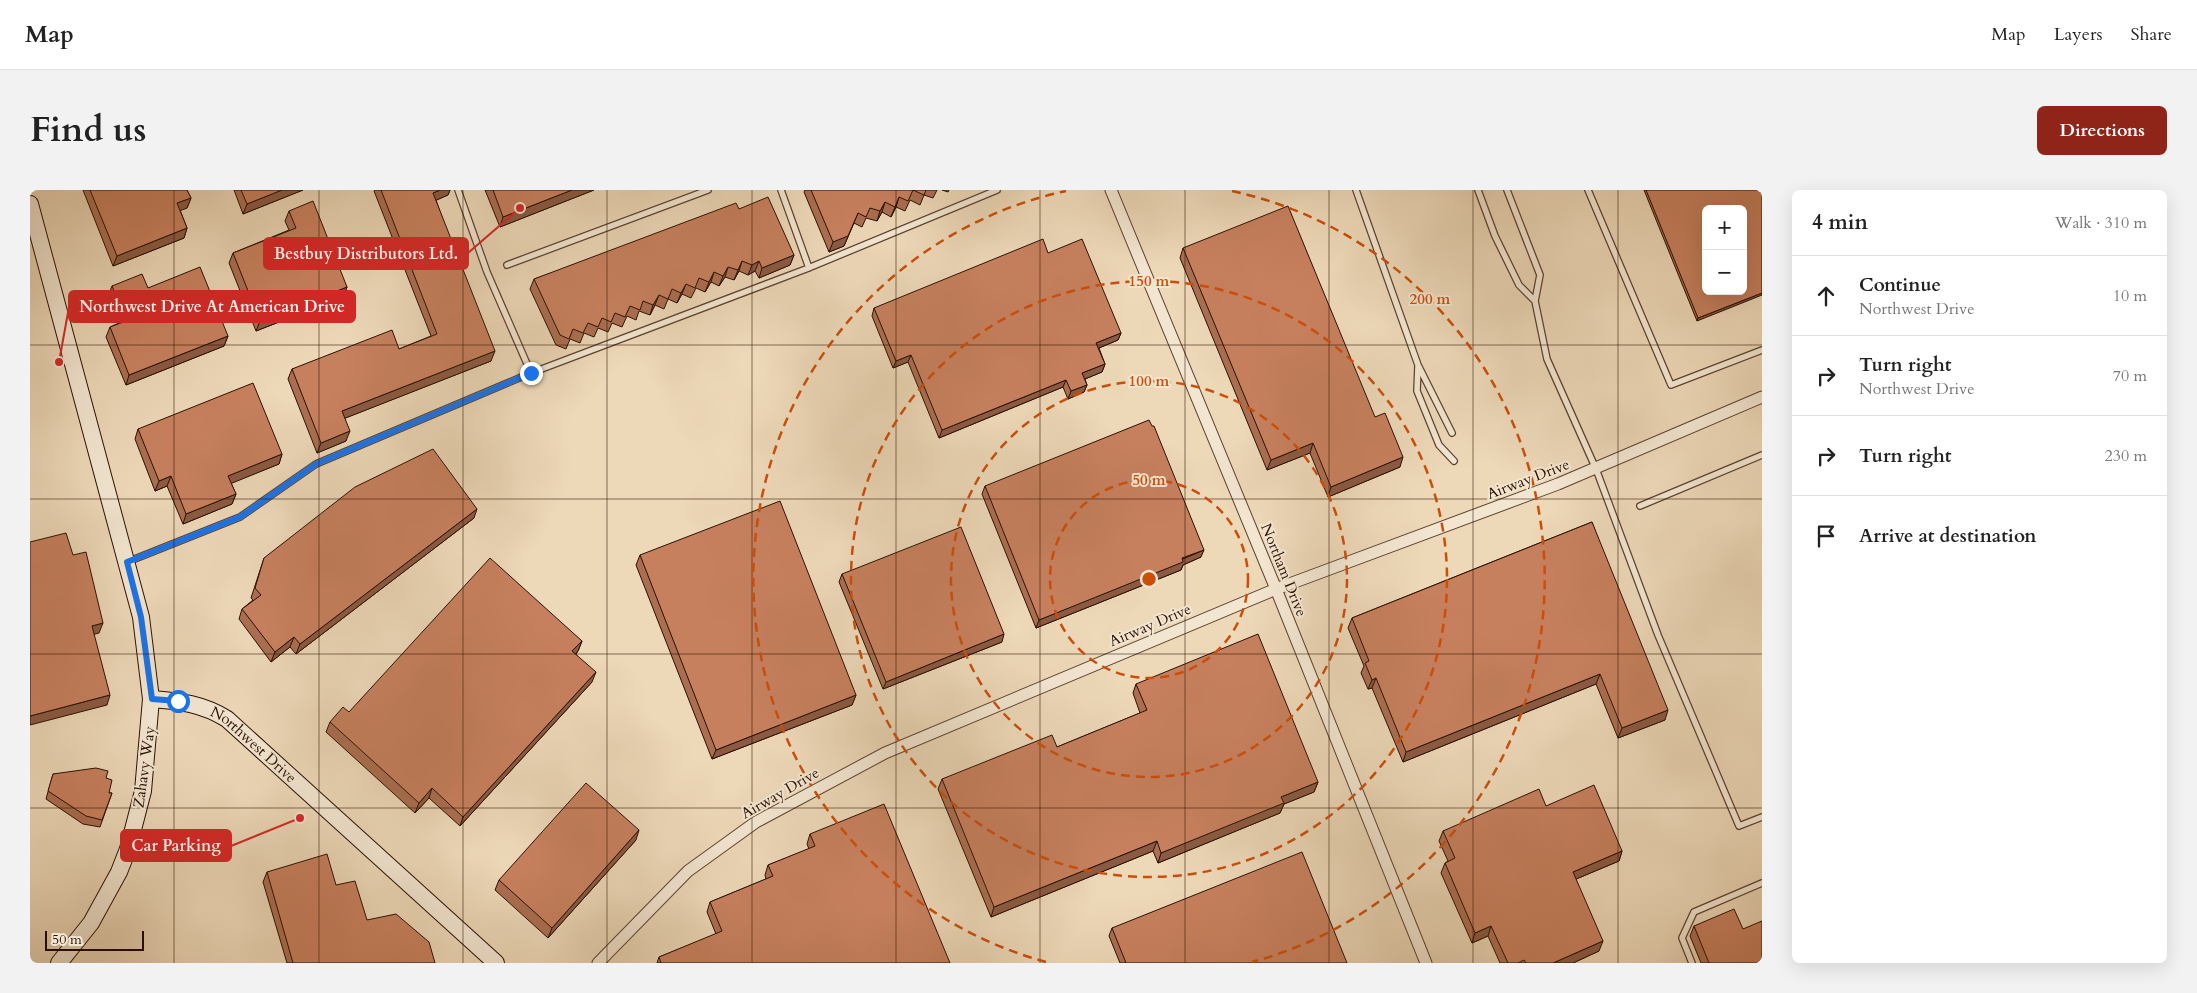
<!DOCTYPE html>
<meta charset="utf-8">
<style>
:root{--surface:#fff;--page:#f2f2f2;--text:#222;--muted:#767676;--line:#e0e0e0;--accent:#8f2418}
body{margin:0;font-family:Cardo,serif;background:var(--page);color:var(--text)}
.controls{position:absolute;right:15px;top:15px;display:grid;overflow:hidden;border-radius:8px;box-shadow:0 5px 20px #0002}
.controls button{width:45px;height:45px;display:grid;place-items:center;padding:0;border:0;border-bottom:1px solid var(--line);background:var(--surface);color:var(--text);font:25px sans-serif}
.scale{position:absolute;left:15px;bottom:12px;width:99px;box-sizing:border-box;padding-left:5px;border:2px solid #2a1002;border-top:0;font-size:14px;line-height:18px;white-space:nowrap;color:#2a1002;-webkit-text-stroke:4px #f3e6d1;paint-order:stroke}
.stop{position:absolute;width:15px;height:15px;margin:-11px;border:4px solid #1a73e8;border-radius:50%;background:#fff}
.stop.end{background:#1a73e8;border-color:#fff;box-shadow:0 1px 5px #0008}
.list{margin:0;padding:0;list-style:none}
h2{display:flex;justify-content:space-between;align-items:center;height:65px;margin:0;padding:0 20px;font-size:21px}
h2 small{font-size:16px;font-weight:400;color:var(--muted)}
.list li{display:grid;grid-template-columns:32px 1fr auto;gap:15px;align-items:center;box-sizing:border-box;height:80px;padding:0 20px;border-top:1px solid var(--line)}
.list b{display:block;font-size:19px;white-space:nowrap}
.list p{margin:0;font-size:16px;white-space:nowrap;color:var(--muted)}
.list em{font-size:16px;font-style:normal;color:var(--muted)}
.icon{flex:none;width:28px;height:28px;fill:none;stroke:currentColor;stroke-width:2;stroke-linecap:round;stroke-linejoin:round}
.map{position:relative;flex:none;width:1732px;height:773px;overflow:hidden;border-radius:8px}
header{display:flex;align-items:center;gap:30px;box-sizing:border-box;height:70px;padding:0 25px;background:var(--surface);border-bottom:1px solid var(--line)}
header strong{font-size:24px}
nav{display:flex;gap:28px;margin-inline-start:auto;font-size:18px}
.intro{display:flex;align-items:center;justify-content:space-between;box-sizing:border-box;height:120px;padding:0 30px}
h1{margin:0;font-size:35px}
.button{padding:12px 22px;border-radius:8px;background:var(--accent);color:#fff;font-size:18px;font-weight:700}
main{display:flex;gap:30px;padding:0 30px}
aside{flex:1;background:var(--surface);border-radius:8px;box-shadow:0 5px 20px #0002}
.map>svg:first-child{display:block}
.lines{fill:none;stroke-linecap:round;stroke-linejoin:round}
.lane-casing{stroke:#5b4230;stroke-width:8}
.street-casing{stroke:#5b4230;stroke-width:13}
.secondary-casing{stroke:#2a1002;stroke-width:18}
.lane{stroke:#f3e6d1;stroke-width:5.5}
.street{stroke:#f3e6d1;stroke-width:11}
.secondary{stroke:#f3e6d1;stroke-width:16}
.wall{fill:#ab6e51;stroke:#2a1002}
.shaded-wall{fill:#8b5a42;stroke:#2a1002}
.building{fill:#c7805e;stroke:#2a1002;fill-rule:evenodd}
.route{stroke:#1a73e8;stroke-width:6}
.grid{fill:none;stroke:#2a1002;stroke-width:1;stroke-opacity:0.55}
.ring{fill:none;stroke:#cc4e0a;stroke-width:2.5;stroke-dasharray:9 6}
.labels{text-anchor:middle;dominant-baseline:central;stroke-width:4;stroke-linejoin:round;paint-order:stroke}
.street-label{font-size:15px;fill:#2a1002;stroke:#f3e6d1}
.centre{fill:#cc4e0a;stroke:#f3e6d1;stroke-width:2.5}
.ring-label{font-size:15px;text-anchor:middle;font-weight:bold;fill:#cc4e0a;stroke:#f3e6d1;stroke-width:4;stroke-linejoin:round;paint-order:stroke}
.leader{fill:none;stroke:#d62828;stroke-width:2}
.callout-dot{fill:#d62828;stroke:#f3e6d1;stroke-width:2}
.callout{fill:#d62828;stroke:#d62828;stroke-width:2}
.callout-label{font-size:16px;text-anchor:middle;font-weight:bold;fill:#fff}
</style>
<header>
<strong>Map</strong>
<nav><a>Map</a><a>Layers</a><a>Share</a></nav>
</header>
<div class="intro"><h1>Find us</h1><a class="button">Directions</a></div>
<main>
<div class="map">
<svg width="1732" height="773" viewBox="0 0 1732 773">
<rect width="100%" height="100%" fill="#edd8b8"/>
<filter id="stains"><feTurbulence type="fractalNoise" baseFrequency=".004" numOctaves="4"/><feColorMatrix values="0 0 0 0 .2 0 0 0 0 .09 0 0 0 0 .02 0 0 0 .5 -.17"/></filter>
<radialGradient id="worn" r=".72"><stop offset=".6" stop-color="#630" stop-opacity="0"/><stop offset="1" stop-color="#630" stop-opacity=".3"/></radialGradient>
<g class="lines">
<!-- lane casing -->
<g class="lane-casing">
<path id="lane" d="M751,0L779,78
M1326,0L1388,175L1422,243
M1448,0L1465,46L1489,95L1505,111
M1477,0L1510,85L1505,111L1517,169L1566,279L1628,445L1709,636L1732,627
M1558,0L1641,195L1732,160
M477,75L678,0
M1388,176L1387,201L1409,255L1424,271
M501,183L776,79L967,0
M1610,316L1732,265
M97,372L210,327L286,274L501,183L457,82L428,0
M1662,773L1652,748L1664,722L1732,693"/>
</g>
<!-- street casing -->
<g class="street-casing">
<path id="street" d="M1081,0L1246,399L1396,773
M568,773L658,681L726,632L855,563L1246,399L1528,294L1732,207"/>
</g>
<!-- secondary casing -->
<g class="secondary-casing">
<g id="secondary">
<path d="M0,14L111,427L121,509L113,601L98,659L89,682L61,733L29,773"/>
<path id="s1" d="M121,509C150,511 173,514 197,529L466,773"/>
</g>
</g>
<!-- lane -->
<use href="#lane" class="lane"/>
<!-- street -->
<use href="#street" class="street"/>
<!-- secondary -->
<use href="#secondary" class="secondary"/>
</g>
<!-- wall -->
<path class="wall" d="M53,0H157L161,8L157,18L150,20L157,38L154,48L83,76Z
M204,0H273L213,24Z
M345,0H420L418,5L406,10L461,171L315,228L316,251L287,263L258,189L262,179L369,159L401,146L344,1Z
M455,0H564L470,37Z
M775,0H907L903,8L894,5L890,15L880,10L875,21L866,17L861,27L852,22L847,31L836,28L832,37L824,33L814,56L799,62L774,2Z
M912,0H919L918,2Z
M1614,0H1732L1667,131Z
M709,19L764,65L760,75L729,88L725,81L718,85L709,81L704,90L695,87L689,96L681,92L675,102L666,98L661,108L652,104L647,113L638,109L634,119L625,115L620,125L609,121L606,130L597,126L592,137L582,133L578,142L568,138L564,147L554,143L550,153L540,149L536,159L526,155L500,99L504,89Z
M259,21L317,97L313,107L226,141L199,73L203,63L259,40L255,31Z
M1153,58L1345,227L1370,277L1298,307L1280,263L1237,280L1150,68Z
M82,96L118,98L198,146L194,156L96,195L76,147L80,137L89,133L78,106Z
M844,118L1091,143L1088,150L1069,158L1075,174L1072,182L1055,189L1057,195L1054,202L1038,209L1033,197L909,248L878,172L863,178L842,126Z
M108,239L252,264L249,274L201,293L206,304L202,314L153,334L137,296L125,301L105,249Z
M955,296L1171,367L1153,375L1151,380L1006,438L952,304Z
M444,328L266,464L260,457L241,472L209,429L212,419L223,410L221,408L234,368Z
M1562,332L1635,530L1588,548L1566,494L1373,572L1342,498L1338,499L1331,483L1334,476L1318,438L1322,428Z
M610,365L826,505L822,515L682,569L606,375Z
M812,384L972,452L853,499L809,392Z
M552,451L548,461L546,464L562,492L430,636L399,608L385,623L296,542L300,532L319,522Z
M1106,494L1288,592L1284,602L1254,614L1250,623L1128,673L1123,661L961,727L908,599L912,589L1027,557L1110,523L1103,503Z
M23,584L76,588L79,603H82L70,637L53,634L16,609Z
M1516,616L1592,661L1589,671L1546,689L1569,761L1543,773H1470L1458,746L1442,753L1411,683L1415,673L1418,671L1409,651L1413,641Z
M780,644L920,773H627L629,767L686,744L677,722L680,712L736,689L735,685L738,675L779,659L777,654Z
M606,650L518,748L465,700L469,690Z
M237,682L306,695L337,730L405,773H257L233,692Z
M1664,736L1713,739L1732,773H1671L1660,746Z
M1082,738L1317,773H1090L1079,746Z"/>
<!-- shaded-wall -->
<path class="shaded-wall" d="M252,0H273L213,24L217,14Z
M410,0H420L418,5L400,13L403,3Z
M542,0H564L470,37L473,27Z
M869,7L866,17L861,27Z
M161,8L157,18L144,23L147,13Z
M855,12L852,22L847,31L850,21Z
M828,23L814,56L799,62L803,52Z
M157,38L154,48L83,76L87,66Z
M764,65L760,75L729,88L732,78Z
M712,71L709,81L704,90L708,80Z
M729,71L725,81L718,85L722,75Z
M698,77L695,87L689,96L693,86Z
M684,82L681,92L675,102L679,92Z
M656,94L652,104L647,113L651,103Z
M317,97L313,107L226,141L230,131Z
M1732,103V105L1667,131L1668,128Z
M629,105L625,115L620,125L623,115Z
M1091,143L1088,150L1064,160L1066,153Z
M198,146L194,156L96,195L99,185Z
M465,161L461,171L308,231L312,221Z
M881,165L878,172L863,178L866,171Z
M1075,174L1072,182L1050,191L1052,183Z
M1036,190L1033,197L909,248L912,240Z
M1057,195L1054,202L1038,209L1041,201Z
M320,241L316,251L287,263L291,253Z
M1283,253L1280,263L1237,280L1241,270Z
M252,264L249,274L195,296L198,286Z
M1373,267L1370,277L1298,307L1301,297Z
M141,286L137,296L125,301L129,291Z
M206,304L202,314L153,334L156,324Z
M447,319L444,328L266,464L270,454Z
M1174,360L1171,367L1153,375L1151,380L1006,438L1009,430Z
M73,433L69,443L58,446L62,436Z
M974,444L972,452L853,499L856,492Z
M264,447L260,457L241,472L245,462Z
M552,451L548,461L539,471L542,461Z
M566,482L562,492L430,636L433,627Z
M1570,484L1566,494L1373,572L1376,562Z
M1346,488L1342,498L1338,499L1342,490Z
M80,505L77,515L0,535V526Z
M826,505L822,515L682,569L686,560Z
M1638,520L1635,530L1588,548L1592,538Z
M1288,592L1284,602L1254,614L1250,623L1128,673L1131,663L1251,607Z
M402,598L399,608L385,623L389,613Z
M609,640L606,650L518,748L522,738Z
M1127,651L1123,661L961,727L964,717Z
M1592,661L1589,671L1539,692L1543,682Z
M1461,736L1458,746L1442,753L1445,743Z
M1573,751L1569,761L1543,773H1523Z"/>
<!-- building -->
<path class="building" d="M60,0H157L161,8L147,13L157,38L87,66Z
M211,0H252L217,14Z
M351,0H410L403,3L465,161L312,221L320,241L291,253L262,179L362,140L369,159L407,144Z
M463,0H542L473,27Z
M781,0H896L894,5L883,0L878,11L869,7L865,17L855,12L850,21L840,18L836,27L828,23L818,46L803,52Z
M1616,0H1732V103L1668,128ZM1676,19H1713V101H1676Z
M738,7L764,65L732,78L729,71L722,75L712,71L708,80L698,77L693,86L684,82L679,92L669,88L665,98L656,94L651,103L642,99L638,109L629,105L623,115L613,111L610,120L600,116L595,127L585,123L581,132L572,128L568,137L558,133L553,143L543,139L539,149L530,145L504,89L706,13L709,19Z
M283,11L317,97L230,131L203,63L266,38L259,21Z
M1258,16L1345,227L1355,223L1373,267L1301,297L1283,253L1241,270L1153,58Z
M1013,49L1018,63L1052,49L1091,143L1066,153L1075,174L1052,183L1057,195L1041,201L1036,190L912,240L881,165L866,171L844,118Z
M170,77L198,146L99,185L80,137L96,131L82,96L112,84L118,98Z
M223,193L252,264L198,286L206,304L156,324L141,286L129,291L108,239Z
M1119,230L1122,236H1124L1174,360L1152,368L1153,372L1009,430L955,296Z
M403,259L447,319L270,454L264,447L245,462L212,419L231,405L225,398L234,368L325,297Z
M750,311L826,505L686,560L610,365Z
M1562,332L1638,520L1592,538L1570,484L1376,562L1346,488L1342,490L1335,473L1339,471L1322,428Z
M931,337L974,444L856,492L812,384Z
M36,343L43,365L56,362L73,433L62,436L80,505L0,526V352Z
M460,368L552,451L542,461L566,482L433,627L402,598L389,613L300,532L313,517L319,522Z
M1228,444L1288,592L1251,607L1254,613L1131,663L1127,651L964,717L912,589L1022,545L1027,557L1117,520L1106,494Z
M66,578L78,581L76,588L82,590L79,603H82L72,630L56,626L18,601L23,584Z
M556,593L609,640L522,738L469,690Z
M1564,595L1592,661L1543,682L1573,751L1523,773H1496L1494,770L1488,773H1478L1461,736L1445,743L1415,673L1425,668L1413,641L1509,599L1516,616Z
M854,614L920,773H631L629,767L692,741L680,712L743,686L738,675L785,656L780,644Z
M1272,662L1317,773H1096L1082,738Z
M297,664L306,695L325,691L337,730L366,724L399,752L405,773H263L237,682Z
M1704,719L1713,739L1732,731V773H1679L1664,736Z"/>
<g class="lines">
<!-- route -->
<path class="route" d="M148,511L122,509L111,427L97,372L210,327L286,274L501,183"/>
</g>
<!-- grid -->
<path class="grid" d="M144,0V773M289,0V773M433,0V773M577,0V773M722,0V773M866,0V773M1010,0V773M1155,0V773M1299,0V773M1443,0V773M1588,0V773M0,155H1732M0,309H1732M0,464H1732M0,618H1732"/>
<!-- distance rings -->
<g class="ring">
<circle cx="1119" cy="389" r="99"/>
<circle cx="1119" cy="389" r="198"/>
<circle cx="1119" cy="389" r="298"/>
<path d="M1016 772A397 397 0 0 1 1036 1M1202 1A397 397 0 0 1 1222 772"/>
</g>
<g class="labels">
<!-- street labels -->
<g class="street-label">
<text transform="translate(1498 289) rotate(-21)">Airway Drive</text>
<text transform="translate(1254 380) rotate(68)">Northam Drive</text>
<text transform="translate(1120 435) rotate(-23)">Airway Drive</text>
<text stroke="none"><textPath href="#s1" startOffset="116">Northwest Drive</textPath></text>
<text transform="translate(114 577) rotate(-82)">Zahavy Way</text>
<text transform="translate(750 603) rotate(-30)">Airway Drive</text>
</g>
</g>
<circle cx="1119" cy="389" r="8" class="centre"/>
<g class="ring-label">
<text x="1119" y="96">150 m</text>
<text x="1400" y="114">200 m</text>
<text x="1119" y="196">100 m</text>
<text x="1119" y="295">50 m</text>
</g>
<!-- callouts -->
<path class="leader" d="M490 18L438 63M29 172L39 117M270 628L201 656"/>
<g class="callout-dot">
<circle cx="490" cy="18" r="5"/>
<circle cx="29" cy="172" r="5"/>
<circle cx="270" cy="628" r="5"/>
</g>
<g class="callout">
<rect x="234" y="48" width="204" height="31" rx="5"/>
<rect x="39" y="101" width="286" height="31" rx="5"/>
<rect x="91" y="640" width="110" height="31" rx="5"/>
</g>
<g class="callout-label">
<text x="336" y="69">Bestbuy Distributors Ltd.</text>
<text x="182" y="122">Northwest Drive At American Drive</text>
<text x="146" y="661">Car Parking</text>
</g>
<rect width="100%" height="100%" filter="url(#stains)"/>
<rect width="100%" height="100%" fill="url(#worn)"/>
</svg>
<div class="controls">
<button>+</button>
<button>−</button>
</div>
<div class="scale">50 m</div>
<div class="stop" style="left:148px;top:511px"></div>
<div class="stop end" style="left:501px;top:183px"></div>
</div>
<aside>
<h2>4 min<small>Walk · 310 m</small></h2>
<ul class="list">
<li><svg class="icon" aria-label="ahead" viewBox="0 0 24 24"><path d="M12 20V5M6 11l6-6 6 6"/></svg><div><b>Continue</b><p>Northwest Drive</p></div><em>10 m</em></li>
<li><svg class="icon" aria-label="right" viewBox="0 0 24 24"><path d="M7 20v-9h11M14 6l5 5-5 5"/></svg><div><b>Turn right</b><p>Northwest Drive</p></div><em>70 m</em></li>
<li><svg class="icon" aria-label="right" viewBox="0 0 24 24"><path d="M7 20v-9h11M14 6l5 5-5 5"/></svg><div><b>Turn right</b></div><em>230 m</em></li>
<li><svg class="icon" aria-label="arrive" viewBox="0 0 24 24"><path d="M6 21V4h12l-3 4 3 4H6"/></svg><div><b>Arrive at destination</b></div></li>
</ul>
</aside>
</main>
